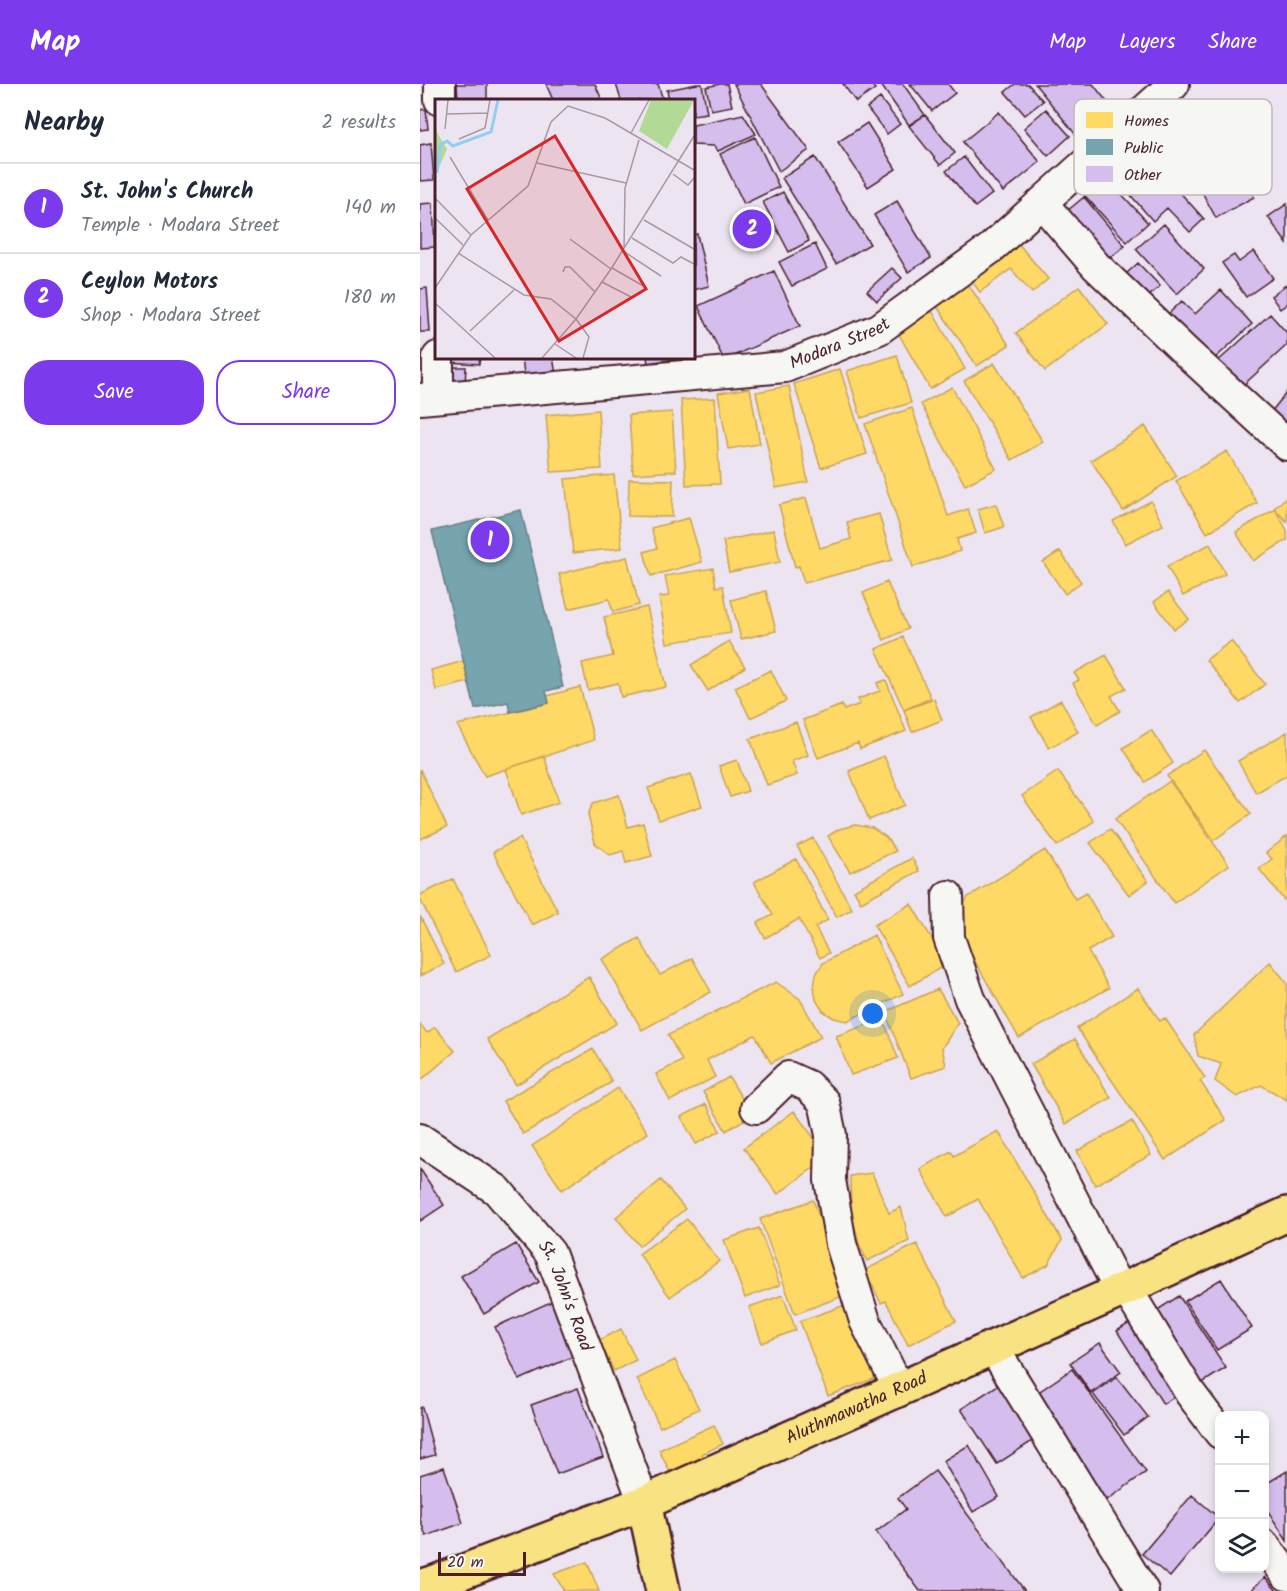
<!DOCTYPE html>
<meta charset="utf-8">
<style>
:root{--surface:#fff;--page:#f2f2f3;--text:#1f2937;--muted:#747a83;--line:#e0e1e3;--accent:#7c3aed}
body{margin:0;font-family:Kalam,sans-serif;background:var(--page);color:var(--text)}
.controls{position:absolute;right:18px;bottom:18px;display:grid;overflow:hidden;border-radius:12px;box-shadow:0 3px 9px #0003}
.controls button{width:54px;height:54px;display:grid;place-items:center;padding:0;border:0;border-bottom:2px solid var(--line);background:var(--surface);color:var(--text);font:30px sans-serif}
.scale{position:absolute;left:18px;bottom:15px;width:88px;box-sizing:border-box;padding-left:6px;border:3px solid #4a1f2b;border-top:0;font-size:16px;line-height:21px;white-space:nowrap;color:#4a1f2b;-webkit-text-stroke:4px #f6f6f2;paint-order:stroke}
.you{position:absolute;left:453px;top:930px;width:21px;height:21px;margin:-15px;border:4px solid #fff;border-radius:50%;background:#1a73e8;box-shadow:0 0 0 9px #1a73e833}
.badge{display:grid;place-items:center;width:39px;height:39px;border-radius:50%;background:var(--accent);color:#fff;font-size:20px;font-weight:700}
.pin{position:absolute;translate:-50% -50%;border:3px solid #fff;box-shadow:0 2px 6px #0006}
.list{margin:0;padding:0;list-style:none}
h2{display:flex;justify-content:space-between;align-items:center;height:78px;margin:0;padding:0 24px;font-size:26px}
h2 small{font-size:20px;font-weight:400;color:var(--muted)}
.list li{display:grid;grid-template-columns:39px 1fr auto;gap:18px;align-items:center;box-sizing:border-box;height:90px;padding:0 24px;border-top:2px solid var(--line)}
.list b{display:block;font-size:22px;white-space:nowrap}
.list p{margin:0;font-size:20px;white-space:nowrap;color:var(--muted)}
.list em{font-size:20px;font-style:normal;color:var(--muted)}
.actions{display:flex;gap:12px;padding:18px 24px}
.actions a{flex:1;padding:14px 0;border:2px solid var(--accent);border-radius:24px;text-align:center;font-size:21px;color:var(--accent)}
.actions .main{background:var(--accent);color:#fff}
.icon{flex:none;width:33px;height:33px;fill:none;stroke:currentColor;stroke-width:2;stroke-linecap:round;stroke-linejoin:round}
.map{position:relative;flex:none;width:867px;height:1507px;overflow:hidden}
header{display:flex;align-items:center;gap:36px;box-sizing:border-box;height:84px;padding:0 30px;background:var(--accent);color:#fff}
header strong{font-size:28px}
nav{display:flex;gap:33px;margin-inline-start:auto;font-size:21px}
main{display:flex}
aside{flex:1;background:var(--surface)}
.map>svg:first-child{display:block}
.homes{fill:#ffd966;stroke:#c9a154;stroke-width:1.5}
.public{fill:#76a5af;stroke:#697d87;stroke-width:1.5}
.building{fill:#d5beee;stroke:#4a1f2b;stroke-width:1.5}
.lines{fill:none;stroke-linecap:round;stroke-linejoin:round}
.minor-casing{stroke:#4a1f2b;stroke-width:34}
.major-casing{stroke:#4a1f2b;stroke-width:38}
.minor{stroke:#f6f6f2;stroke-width:30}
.major{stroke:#f8e281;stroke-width:33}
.labels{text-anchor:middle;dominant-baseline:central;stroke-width:6;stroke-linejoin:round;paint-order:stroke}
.street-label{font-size:18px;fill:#4a1f2b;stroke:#f6f6f2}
.inset-river{fill:none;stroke:#91cef2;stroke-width:3}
.inset-road{fill:none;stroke:#ab96a2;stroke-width:1.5}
.view{fill:#d62828;fill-opacity:0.15;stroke:#d62828;stroke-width:3}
.inset-edge{fill:none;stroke:#4a1f2b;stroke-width:3}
.key{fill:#f6f6f2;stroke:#c2b6b6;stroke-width:1.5}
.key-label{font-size:16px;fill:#4a1f2b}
</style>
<header>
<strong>Map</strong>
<nav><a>Map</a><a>Layers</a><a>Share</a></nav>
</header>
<main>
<aside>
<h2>Nearby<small>2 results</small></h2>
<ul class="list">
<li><span class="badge">1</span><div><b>St. John's Church</b><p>Temple · Modara Street</p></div><em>140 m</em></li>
<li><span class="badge">2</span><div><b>Ceylon Motors</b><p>Shop · Modara Street</p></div><em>180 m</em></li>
</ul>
<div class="actions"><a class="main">Save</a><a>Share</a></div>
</aside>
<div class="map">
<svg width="867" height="1507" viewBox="0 0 867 1507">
<rect width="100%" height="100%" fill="#ece5f1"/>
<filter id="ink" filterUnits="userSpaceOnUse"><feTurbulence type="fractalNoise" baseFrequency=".0167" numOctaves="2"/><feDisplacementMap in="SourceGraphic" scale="12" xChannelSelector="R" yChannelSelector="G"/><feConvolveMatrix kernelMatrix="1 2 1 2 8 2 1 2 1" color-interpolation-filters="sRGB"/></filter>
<g filter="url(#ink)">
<!-- homes -->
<path class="homes" d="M592,152L628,195L612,209L591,185L560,208L544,187Z
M546,197L589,261L557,282L514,218Z
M659,202L688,240L625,287L596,249Z
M512,227L545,285L510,305L477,247Z
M477,271L491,319L441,334L427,287Z
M574,279L623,358L592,376L544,297Z
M420,285L447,370L401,384L374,300Z
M369,302L388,398L356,404L336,308Z
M532,303L576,385L545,401L501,320Z
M330,304L340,360L308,365L298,309Z
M295,314L300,400L266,401L261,316Z
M492,324L528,432L548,425L556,449L537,455L540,467L493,483L445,340Z
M178,326L182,385L131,388L126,331Z
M252,328L256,387L213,390L209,331Z
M725,342L757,392L703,427L671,376Z
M807,367L837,419L787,449L756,397Z
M194,391L202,464L153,469L145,395Z
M209,395L253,396L252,433L208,432Z
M867,413V438L854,424Z
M386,414L400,464L431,455L427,438L459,430L472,476L384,499L379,482L375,483L359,421Z
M731,417L743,441L705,460L693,437Z
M576,420L584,443L565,449L558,425Z
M855,425L867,446V456L833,477L816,448Z
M269,434L282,478L231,492L224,468L237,464L231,444Z
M354,446L360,478L309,488L303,457Z
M790,460L805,490L763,512L747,482Z
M640,467L661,498L645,510L623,478Z
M207,473L219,521L193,528L189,515L148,525L139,490Z
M293,484L296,503L303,502L311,549L247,559L239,513L249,512L245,492Z
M467,498L488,545L464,556L443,509Z
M346,507L356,547L321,555L311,516Z
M748,508L769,535L754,545L734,518Z
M227,523L246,603L201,613L198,599L168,606L162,579L193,572L184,533Z
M483,553L511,614L484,626L456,565Z
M309,557L325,583L288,607L271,581Z
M811,557L845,600L820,619L786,576Z
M686,571L706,604L691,612L700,627L677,641L653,599L659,596L654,589Z
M44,577L49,598L16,606L11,586Z
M351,586L366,617L330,634L315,603Z
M466,596L486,647L440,665L438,659L398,674L383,636L422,621L424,626L440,620L438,615L460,607L457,599Z
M160,603L174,656L65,692L37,641L129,619L127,612Z
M514,615L522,636L492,648L484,626Z
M641,616L658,648L629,664L611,633Z
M376,638L388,671L372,677L377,691L347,701L330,655Z
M731,646L753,679L725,698L703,664Z
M867,648V691L836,709L818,677Z
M784,666L831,730L794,756L747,692Z
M124,672L139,718L101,731L86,685Z
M464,672L485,721L449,736L429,687Z
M317,676L328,707L310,713L299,682Z
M0,685L27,743L0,755Z
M638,687L674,737L637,762L602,712Z
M271,690L282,722L239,736L228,704Z
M750,697L809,781L754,819L695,735Z
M199,711L208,743L223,739L232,772L206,779L203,767L190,771L175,759L168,731L173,719Z
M435,741L452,744L466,753L476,767L430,788L408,752L419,745Z
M690,745L728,797L709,811L670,759Z
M867,752V814L864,816L839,785L852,775L846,769Z
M100,754L138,828L112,841L73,768Z
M393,754L432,825L417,833L377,762Z
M625,766L655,815L666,809L692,853L668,867L689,904L599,954L540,851V825L548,813Z
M492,774L499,787L441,818L434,806Z
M376,775L408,836L395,843L409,869L400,874L379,835L345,854L337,839L353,831L334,798Z
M33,795L71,871L36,888L0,815V811Z
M491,820L527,880L490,902L454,841Z
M0,832L24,880L0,892Z
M454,851L483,910L427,937L414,934L403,927L396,916L394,903L396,890L403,879Z
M219,854L240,891L272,874L291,908L222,946L182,875Z
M850,878L867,899V1016L841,1001L817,1013L795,997L801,980L778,972L774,951Z
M169,893L197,939L96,1001L67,955Z
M356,898L380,915L401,953L351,979L335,951L287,976L295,993L250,1017L236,990L262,977L248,951Z
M718,904L740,937L745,934L785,994L780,997L806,1036L745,1076L657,944Z
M518,905L538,939L522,964L526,982L491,994L465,928Z
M463,935L478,974L431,991L416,952Z
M0,940L7,949L15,943L35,967L0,997Z
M655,955L691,1014L646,1040L611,980Z
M173,965L192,998L103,1050L83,1017Z
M309,993L332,1031L306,1047L283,1008Z
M198,1004L228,1049L142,1106L112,1062Z
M286,1020L300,1047L276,1060L261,1033Z
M374,1027L408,1073L358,1110L324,1064Z
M712,1037L731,1071L675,1101L657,1067Z
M578,1047L642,1156L628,1181L603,1194L558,1115L527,1133L500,1085L531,1067L534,1072Z
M452,1089L469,1129L481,1123L489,1157L447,1177L439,1160L431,1127L430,1092Z
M241,1096L265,1125L219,1162L196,1133Z
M393,1116L428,1210L375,1230L340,1135Z
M267,1135L299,1177L250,1213L219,1170Z
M339,1144L360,1201L325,1214L304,1156Z
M497,1160L536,1237L488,1261L466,1217L461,1219L445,1186Z
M363,1211L376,1246L342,1259L329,1223Z
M434,1218L461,1292L408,1312L380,1237Z
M201,1245L216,1276L194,1287L179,1256Z
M255,1276L279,1325L240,1343L217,1295Z
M294,1341L303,1360L282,1370L288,1381L254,1396L239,1366Z
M167,1478L179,1507H144L134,1490Z"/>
<!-- public -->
<path class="public" d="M101,426L143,603L126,607L129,619L90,628L88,618L55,625L12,447Z"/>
<!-- building -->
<path class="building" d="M37,0H67V16H38Z
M126,0H175L182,16H133Z
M196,0H238L243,16H201Z
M277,0H282L287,29L273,31V16H249L247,6Z
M300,0H307L312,22L291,26L286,3Z
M314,0H341L389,66L359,87Z
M423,0H451L455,5L436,18Z
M463,0H483L505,31L489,41L461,1Z
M490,0H528L535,9L512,27Z
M595,0H608L623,17L605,31L585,8Z
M615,0H673L692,24L656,51Z
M460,14L480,40L467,50L447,24Z
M6,25L8,45L0,46V26Z
M626,25L650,52L628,72L604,44Z
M579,28L620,78L583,108L543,58Z
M323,30L336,50L298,67L294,62L273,61V41Z
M505,31L535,69L520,81L489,42Z
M447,39L476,85L448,103L418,58Z
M335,53L359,103L324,120L300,70Z
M11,59L14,96L0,97V61Z
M805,60L834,113L796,134L767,80Z
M395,73L450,160L416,180L362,94Z
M544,73L572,110L555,123L526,87Z
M737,83L784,135L770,148L747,124L733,137L708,108Z
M678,84L728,139L707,158L657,103Z
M363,108L389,157L369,168L343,118Z
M664,113L705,162L682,180L641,132Z
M477,117L511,174L488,188L454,131Z
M13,119L15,163L0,164V120Z
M867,120V160L848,133Z
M744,140L784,185L757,210L716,165Z
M277,150L289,202L273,206V151Z
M395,160L407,185L372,202L359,178Z
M834,167L853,194L826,213L802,179L814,171L819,178Z
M718,179L740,202L728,213L706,190Z
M472,184L482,194L457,217L447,207Z
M354,187L380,242L304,276L278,222Z
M867,200V220L860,225L851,212Z
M7,204L10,248H0V205Z
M801,206L832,240L789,280L745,233L762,217L775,230Z
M850,230L867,249V261L818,306L795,280Z
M28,273H60L59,280L27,278Z
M102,273H133L137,296L105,299Z
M227,273H266L228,279Z
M25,283H46L45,301H25Z
M867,308V342L847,333Z
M0,1085L24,1121L0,1137Z
M96,1160L119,1198L64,1230L41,1192Z
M801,1195L832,1244L797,1266L765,1217Z
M759,1212L806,1284L771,1306L725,1234Z
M135,1216L159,1270L99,1296L75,1243Z
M720,1232L767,1305L743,1320L697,1247Z
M680,1259L701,1288L671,1309L650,1279Z
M652,1285L726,1388L684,1418L610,1314Z
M697,1293L728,1333L704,1351L673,1310Z
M578,1301L614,1356L577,1380L541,1325Z
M158,1304L183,1373L137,1390L111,1321Z
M2,1323L15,1371L0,1375V1324Z
M549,1361L579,1413L553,1428L523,1377Z
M24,1383L43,1439L6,1452L0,1435V1391Z
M515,1387L605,1507H500L456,1448L486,1425L478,1414Z
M867,1387V1457L844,1421V1401Z
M772,1411L799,1434L750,1493L722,1470Z
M845,1493L857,1507H830Z"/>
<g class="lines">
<!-- minor casing -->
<g class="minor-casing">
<g id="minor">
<path d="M20,0V16"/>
<path d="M622,119L676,182L767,269L867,361"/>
<path d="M18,312V273"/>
<path id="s1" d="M0,315L365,283L459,245L570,165L754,0"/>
<path d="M528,812L529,854L550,915L700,1207"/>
<path d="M336,1024L368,993L388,1002L404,1018L411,1051L410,1096L421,1160L445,1237L479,1305"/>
<path id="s2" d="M0,1055L77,1106L130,1169L224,1419"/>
<path d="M706,1204L770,1309L800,1349"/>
<path d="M573,1263L723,1507"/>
<path d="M844,1461L867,1491"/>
</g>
</g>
<!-- major casing -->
<g class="major-casing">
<g id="major">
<path d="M224,1419L243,1507"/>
<path id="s3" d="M0,1503L13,1499L224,1419L700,1207L867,1130"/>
</g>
</g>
<!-- minor -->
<use href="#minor" class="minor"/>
<!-- major -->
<use href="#major" class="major"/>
</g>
</g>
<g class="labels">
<!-- street labels -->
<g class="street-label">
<text stroke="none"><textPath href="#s1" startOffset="426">Modara Street</textPath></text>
<text stroke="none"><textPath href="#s2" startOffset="220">St. John's Road</textPath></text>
<text stroke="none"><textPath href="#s3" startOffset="472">Aluthmawatha Road</textPath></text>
</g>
</g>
<!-- overview -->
<g transform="translate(15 15)">
<rect width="260" height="260" fill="#ece5f1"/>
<path d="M216,1H259L232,50L204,32ZM0,30L12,50L0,78Z" fill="#b2d995"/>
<path class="inset-river" d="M2,74L5,46L12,42L18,47L56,33L63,1"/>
<path class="inset-road" d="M12,15L53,14M10,30L13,1M196,34L214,1M24,40L50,29L55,1M15,58L53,121M102,64L191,84M238,75L253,86L259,79M0,99L36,136M0,119L28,146M209,121L259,150M197,139L238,164L246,158L259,165M135,140L176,170M189,149L190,89L204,41M188,152L226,177M23,154L89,196L116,200L141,220M177,169L212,189M128,173L130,168H135L160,193M167,183L198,199M0,189L36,136L93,87L116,23L133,7L170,19L259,71M0,204L60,259M141,220L154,238L148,259M35,232L79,191M120,245L141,259M107,259L141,220L176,170L259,37"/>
<path class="view" d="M120,37L211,190L124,242L32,90Z"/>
<rect width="260" height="260" class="inset-edge"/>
</g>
<!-- legend -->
<rect x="654" y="15" width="198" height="96" rx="9" class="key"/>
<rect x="666" y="28" width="27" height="16" fill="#ffd966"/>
<rect x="666" y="55" width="27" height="16" fill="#76a5af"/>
<rect x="666" y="82" width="27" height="16" fill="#d5beee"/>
<g class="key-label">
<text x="704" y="42">Homes</text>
<text x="704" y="69">Public</text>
<text x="704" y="96">Other</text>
</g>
</svg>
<div class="controls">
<button>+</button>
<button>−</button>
<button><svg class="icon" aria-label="layers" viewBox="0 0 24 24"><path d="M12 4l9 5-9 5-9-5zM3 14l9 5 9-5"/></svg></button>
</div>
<div class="scale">20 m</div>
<div class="you"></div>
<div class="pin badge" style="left:70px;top:456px">1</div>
<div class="pin badge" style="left:332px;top:145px">2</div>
</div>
</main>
